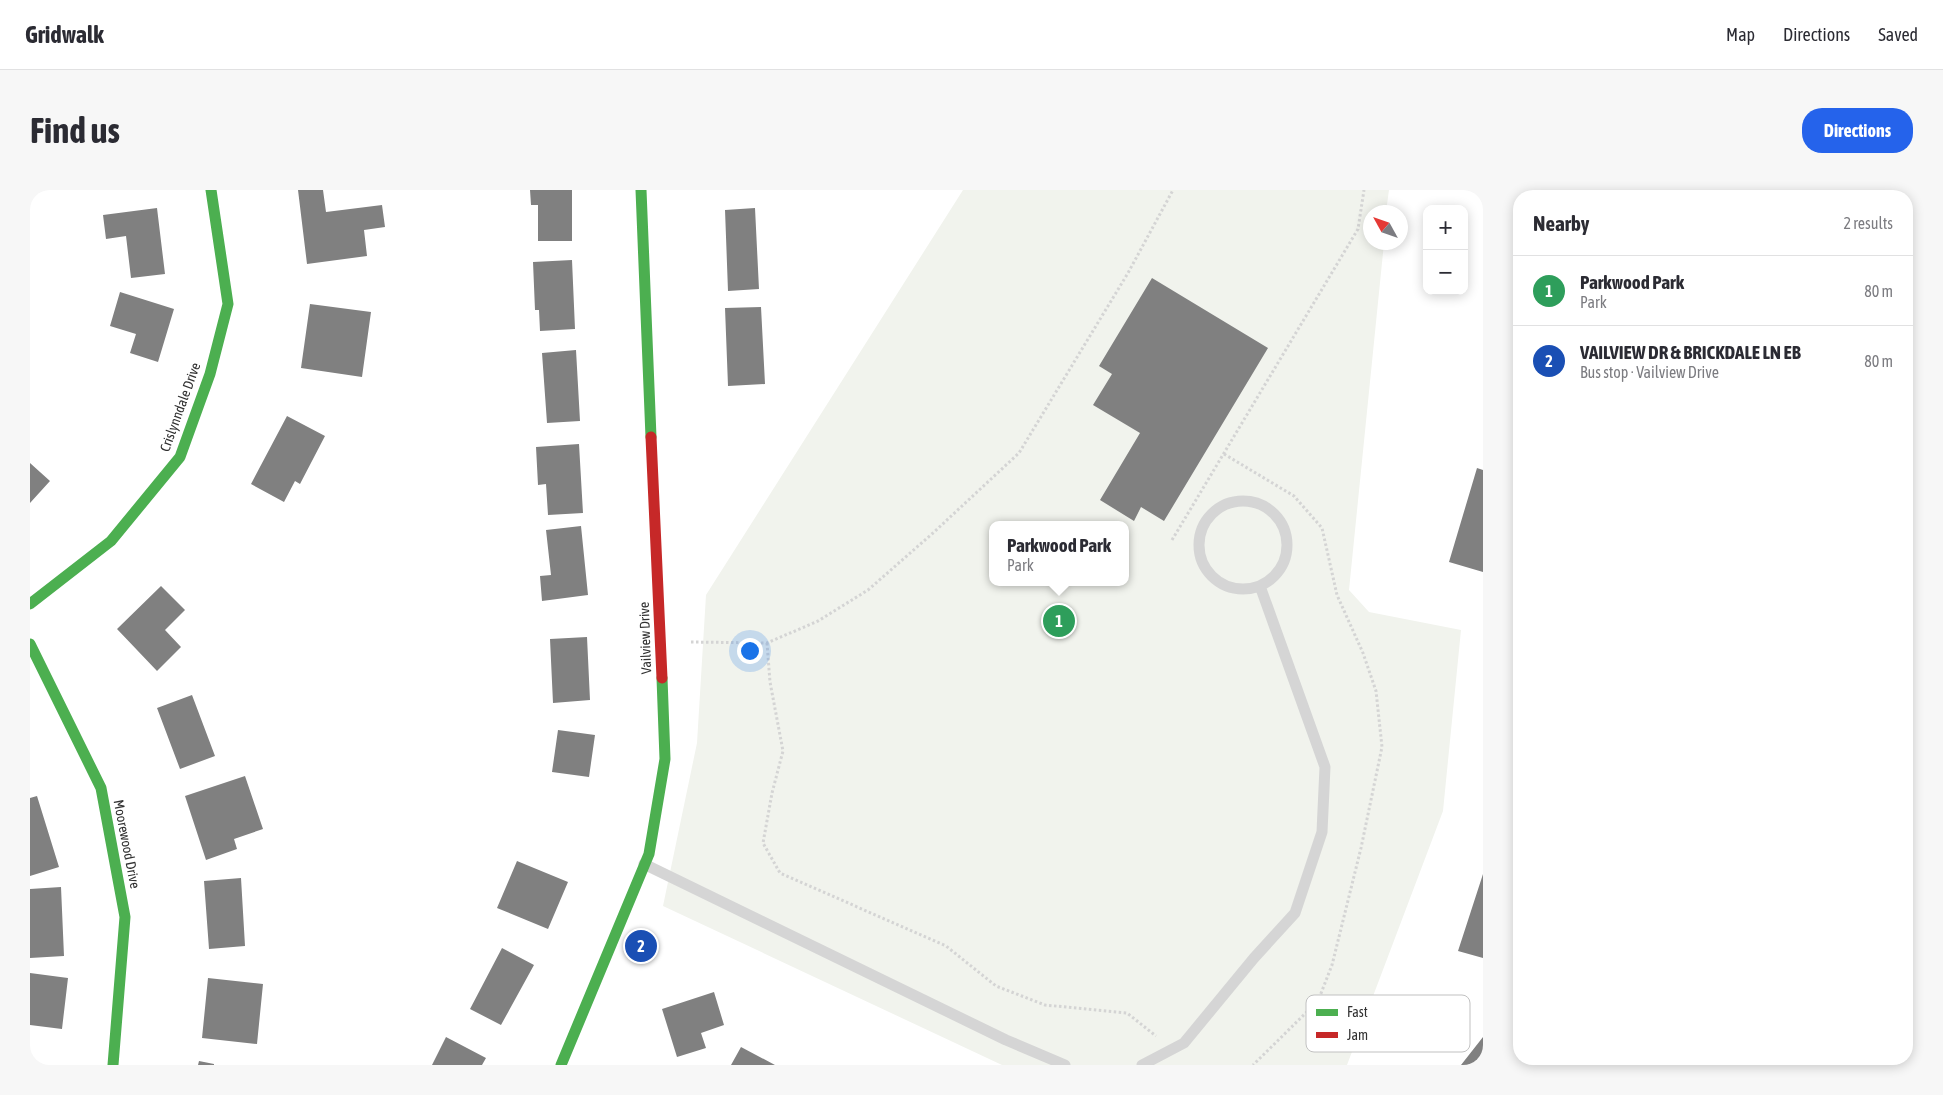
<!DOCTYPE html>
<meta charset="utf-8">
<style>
:root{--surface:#fff;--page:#f7f7f7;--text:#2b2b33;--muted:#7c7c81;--line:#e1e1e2;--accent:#2563eb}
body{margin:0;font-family:"Asap Condensed",sans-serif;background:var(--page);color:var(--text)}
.controls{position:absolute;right:15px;top:15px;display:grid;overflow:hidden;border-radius:10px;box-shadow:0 2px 12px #0003}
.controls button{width:45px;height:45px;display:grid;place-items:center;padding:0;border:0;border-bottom:1px solid var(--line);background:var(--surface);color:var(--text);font:25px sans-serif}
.compass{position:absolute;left:1333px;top:15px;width:45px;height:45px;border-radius:50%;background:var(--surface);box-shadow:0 2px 12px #0003;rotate:310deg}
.you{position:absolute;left:719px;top:460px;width:18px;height:18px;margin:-12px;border:4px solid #fff;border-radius:50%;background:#1a73e8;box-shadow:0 0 0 8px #1a73e833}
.badge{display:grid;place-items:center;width:32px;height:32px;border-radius:50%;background:var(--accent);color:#fff;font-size:16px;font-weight:700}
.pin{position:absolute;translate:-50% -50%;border:2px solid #fff;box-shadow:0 1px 5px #0006}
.popup{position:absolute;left:959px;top:331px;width:140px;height:65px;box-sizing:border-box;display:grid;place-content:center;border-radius:10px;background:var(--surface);filter:drop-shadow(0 1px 4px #0005);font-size:16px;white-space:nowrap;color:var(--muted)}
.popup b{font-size:19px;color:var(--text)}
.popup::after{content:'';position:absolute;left:50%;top:100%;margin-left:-10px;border:10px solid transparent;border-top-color:var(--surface)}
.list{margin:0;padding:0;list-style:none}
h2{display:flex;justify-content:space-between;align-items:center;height:65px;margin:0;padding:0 20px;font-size:21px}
h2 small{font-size:16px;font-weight:400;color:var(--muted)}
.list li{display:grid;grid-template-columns:32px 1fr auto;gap:15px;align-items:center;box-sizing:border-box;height:70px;padding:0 20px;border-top:1px solid var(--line)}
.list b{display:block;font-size:19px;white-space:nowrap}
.list p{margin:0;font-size:16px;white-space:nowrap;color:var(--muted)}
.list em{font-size:16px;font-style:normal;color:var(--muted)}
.map{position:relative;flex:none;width:1453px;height:875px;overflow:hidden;border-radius:20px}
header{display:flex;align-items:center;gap:30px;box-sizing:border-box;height:70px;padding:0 25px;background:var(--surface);border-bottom:1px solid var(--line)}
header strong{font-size:24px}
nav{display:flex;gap:28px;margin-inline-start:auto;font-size:18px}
.intro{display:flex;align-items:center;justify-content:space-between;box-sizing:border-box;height:120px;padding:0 30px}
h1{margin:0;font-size:35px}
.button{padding:12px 22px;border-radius:20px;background:var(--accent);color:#fff;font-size:18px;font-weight:700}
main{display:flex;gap:30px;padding:0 30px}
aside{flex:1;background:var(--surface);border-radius:20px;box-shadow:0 2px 12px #0003}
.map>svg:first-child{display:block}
.green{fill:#f1f3ed;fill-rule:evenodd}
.building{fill:#808080}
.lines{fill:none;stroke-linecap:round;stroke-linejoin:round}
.path{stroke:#d4d4d4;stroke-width:3;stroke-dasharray:2.5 2.5;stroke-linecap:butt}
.lane{stroke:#d5d5d5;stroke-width:11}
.fast{stroke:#4caf50;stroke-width:11}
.jam{stroke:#c62828;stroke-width:11}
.labels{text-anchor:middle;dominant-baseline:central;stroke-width:5;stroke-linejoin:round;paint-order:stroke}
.street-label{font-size:14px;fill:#313131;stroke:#fff}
.key{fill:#fff;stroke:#c1c1c1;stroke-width:1}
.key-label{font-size:14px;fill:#313131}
</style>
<header>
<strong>Gridwalk</strong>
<nav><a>Map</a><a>Directions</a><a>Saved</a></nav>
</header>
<div class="intro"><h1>Find us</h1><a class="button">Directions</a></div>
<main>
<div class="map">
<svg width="1453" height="875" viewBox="0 0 1453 875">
<rect width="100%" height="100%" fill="#fff"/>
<!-- green -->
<path class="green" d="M933,0H1359L1356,22H1340V52L1354,53L1319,400L1339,422L1431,440L1413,621L1317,875H972L633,716L667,553L676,405ZM963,335H1095V392H963Z"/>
<!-- building -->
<path class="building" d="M268,0H293L296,22L352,15L355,37L334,40L337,66L277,74Z
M500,0H542V51H508V15H501Z
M127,18L135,84L101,88L96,46L76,49L73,25Z
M725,18L729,99L698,101L695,20Z
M542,70L545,139L510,141L509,120H505L503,72Z
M1122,88L1238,158L1134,331L1111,317L1104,331L1070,310L1110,243L1063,215L1082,184L1069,176Z
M90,102L144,119L128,172L100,163L106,144L80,136Z
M280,114L341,122L332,187L271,178Z
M731,117L735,194L698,196L695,118Z
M546,160L550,231L517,233L512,163Z
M257,226L295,246L270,294L265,291L254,312L221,294Z
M549,254L553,323L518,325L516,294L508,295L506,257Z
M0,273L20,291L0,313Z
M1447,278L1453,280V382L1419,372Z
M551,336L558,405L512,411L510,386L521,385L516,340Z
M131,396L155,420L135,440L151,457L127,481L87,439Z
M557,447L560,510L523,513L520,449Z
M162,505L185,566L150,579L127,518Z
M528,540L565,545L559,587L522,582Z
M215,586L233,639L204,649L207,659L176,670L155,606Z
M7,606L29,677L0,686V608Z
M487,671L538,692L518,739L467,718Z
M1453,684V768L1428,761Z
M211,688L215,756L179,759L174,691Z
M31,697L34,766L0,768V699Z
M472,758L504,775L471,835L440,819Z
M0,783L38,788L32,839L0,835Z
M178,788L233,794L227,854L172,848Z
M684,802L694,835L671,843L676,858L647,867L632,819Z
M416,847L456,868L452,875H402Z
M1453,847V875H1431Z
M711,857L745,875H701Z
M169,871L184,874V875H168Z"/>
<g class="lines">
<!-- path -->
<path class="path" d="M1194,264L1264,306L1292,338L1307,405L1333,463L1346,501L1352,557L1331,658L1302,775L1288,811L1223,875
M1142,350L1328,39L1334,0
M661,452L737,453L788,431L838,400L903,343L989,263L1098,83L1143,0
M737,453L740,492L753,561L742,603L733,653L750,683L916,756L966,796L1015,815L1097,823L1126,846"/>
<!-- lane -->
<path class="lane" d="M1169 355a44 44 0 1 1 88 0a44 44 0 1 1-88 0Z
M614,674L976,850L1035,875
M1112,875L1154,853L1224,768L1265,723L1292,642L1295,577L1230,396"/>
<!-- fast -->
<path class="fast" d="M611,0L621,247
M0,414L81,351L150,267L180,184L198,114L181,0
M0,454L71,598L95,727L83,875
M531,875L619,664L635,569L632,488"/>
<!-- jam -->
<path class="jam" d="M621,247L632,488"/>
</g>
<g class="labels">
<!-- street labels -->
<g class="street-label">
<text transform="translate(150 217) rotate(-70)">Crislynndale Drive</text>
<text transform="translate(615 448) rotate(-92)">Vailview Drive</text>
<text transform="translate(97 654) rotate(79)">Moorewood Drive</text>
</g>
</g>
<!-- legend -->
<rect x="1276" y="805" width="164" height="57" rx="8" class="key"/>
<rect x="1286" y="819" width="22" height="7" fill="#4caf50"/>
<rect x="1286" y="842" width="22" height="6" fill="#c62828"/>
<g class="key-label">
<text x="1317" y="827">Fast</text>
<text x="1317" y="850">Jam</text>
</g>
</svg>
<div class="controls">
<button>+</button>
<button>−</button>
</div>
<svg class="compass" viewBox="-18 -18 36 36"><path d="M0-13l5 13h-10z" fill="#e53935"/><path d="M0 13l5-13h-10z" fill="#7c7c81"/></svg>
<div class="you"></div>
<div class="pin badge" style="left:1029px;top:431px;background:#2e9e5b">1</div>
<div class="popup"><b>Parkwood Park</b>Park</div>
<div class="pin badge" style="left:611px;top:756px;background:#1a4fb4">2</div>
</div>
<aside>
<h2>Nearby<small>2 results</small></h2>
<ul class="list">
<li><span class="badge" style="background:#2e9e5b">1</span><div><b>Parkwood Park</b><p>Park</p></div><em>80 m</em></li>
<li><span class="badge" style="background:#1a4fb4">2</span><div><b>VAILVIEW DR &amp; BRICKDALE LN EB</b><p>Bus stop · Vailview Drive</p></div><em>80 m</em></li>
</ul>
</aside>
</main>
